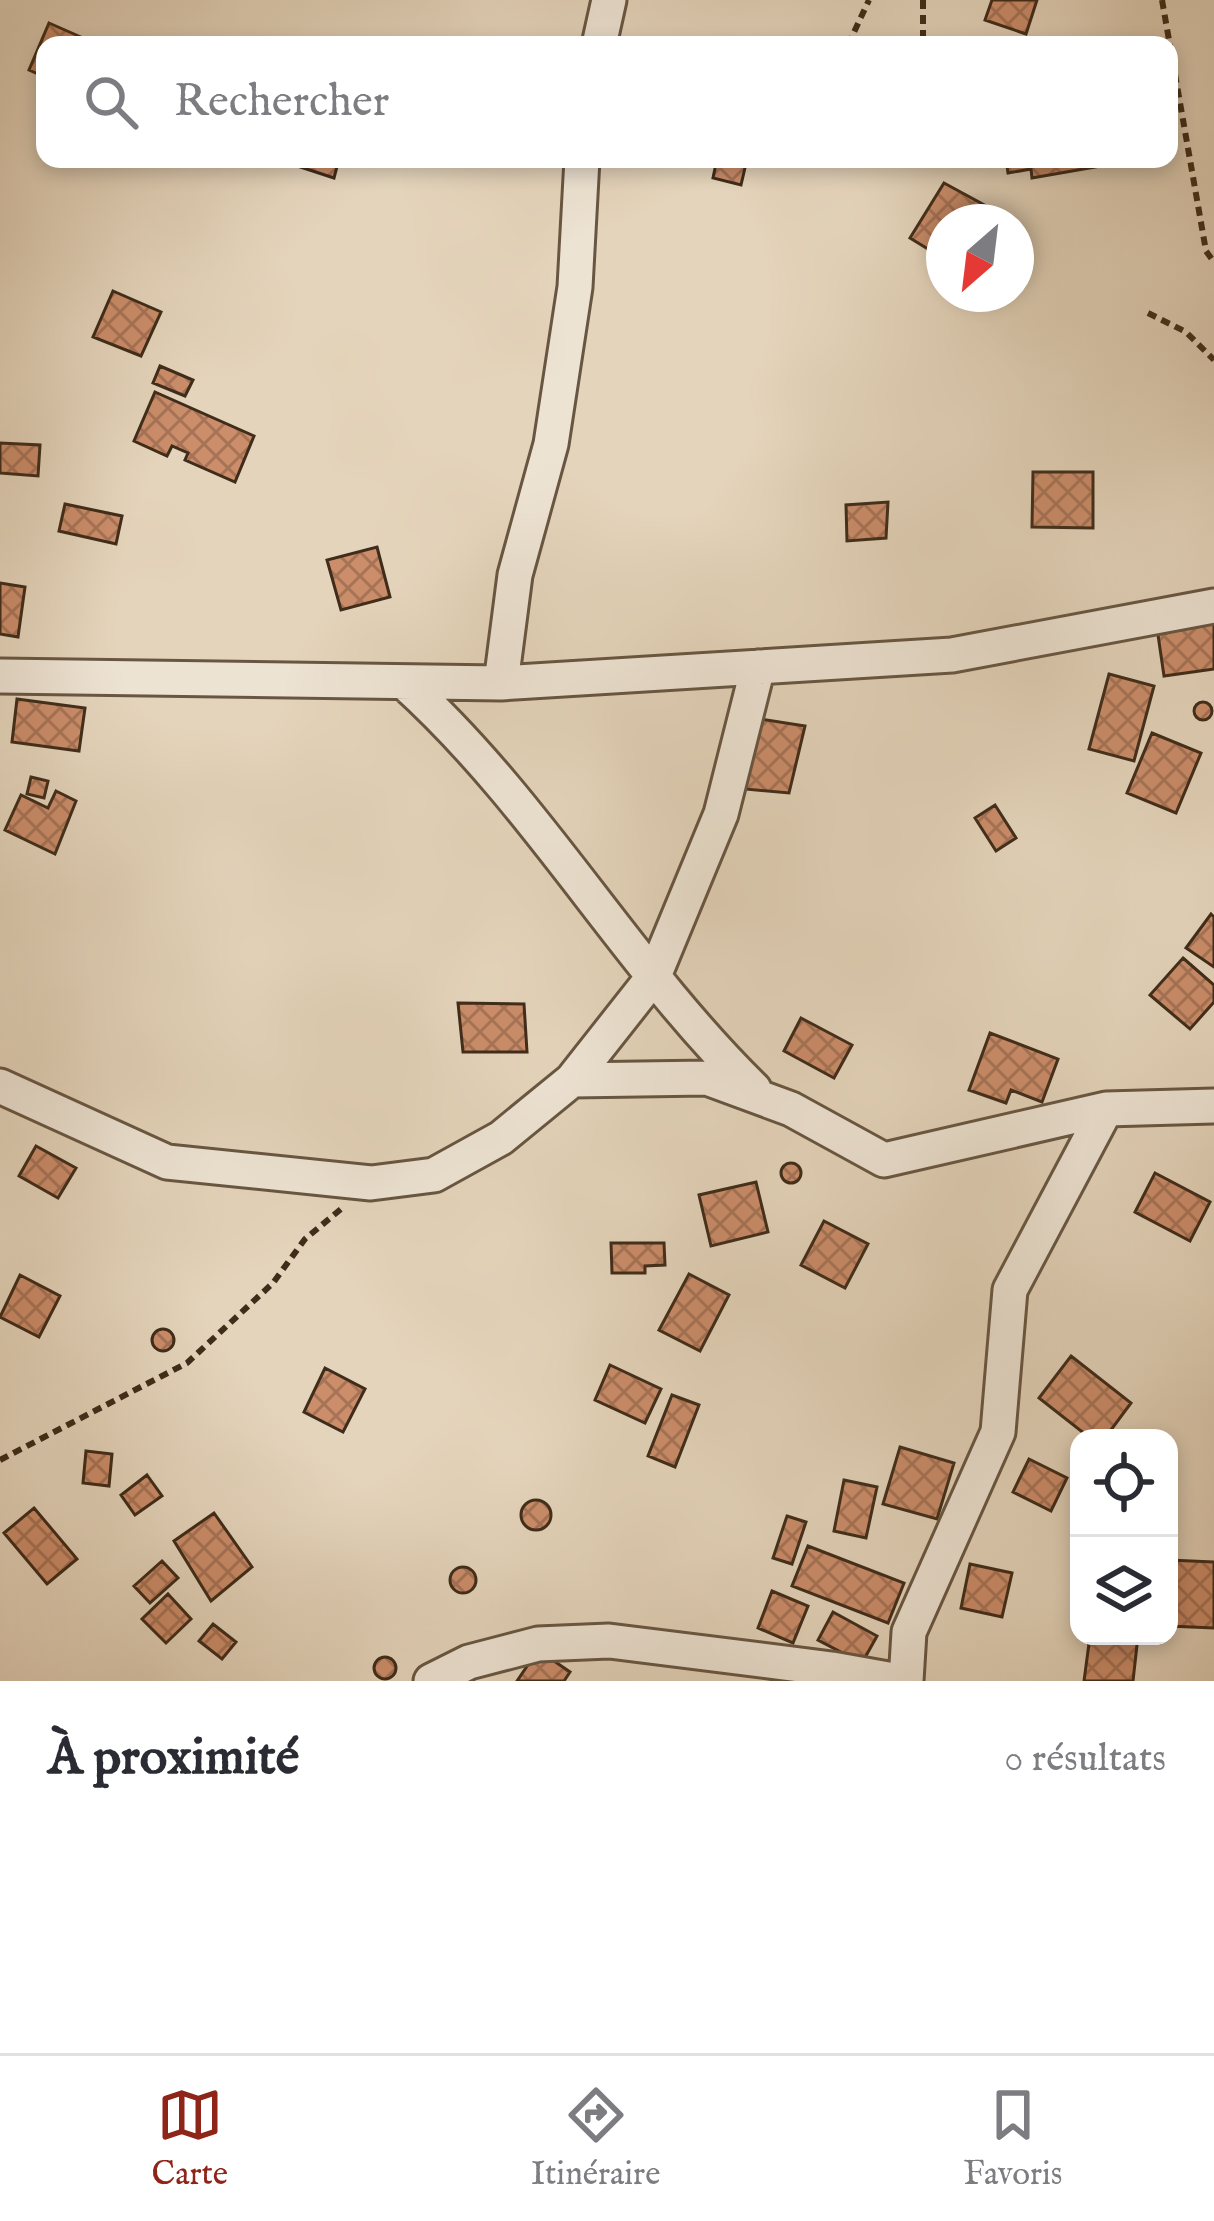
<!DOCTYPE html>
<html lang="fr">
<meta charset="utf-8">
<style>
:root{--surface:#fff;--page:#f2f2f3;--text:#2b2b33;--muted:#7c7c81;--line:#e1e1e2;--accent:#8f2418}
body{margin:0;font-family:"IM FELL English",serif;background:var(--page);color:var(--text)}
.controls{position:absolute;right:36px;bottom:36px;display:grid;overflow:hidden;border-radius:24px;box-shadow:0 6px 18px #0003}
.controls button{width:108px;height:108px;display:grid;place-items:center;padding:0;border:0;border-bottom:3px solid var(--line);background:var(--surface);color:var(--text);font:60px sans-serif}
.compass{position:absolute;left:926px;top:204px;width:108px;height:108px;border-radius:50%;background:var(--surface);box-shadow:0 6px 18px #0003;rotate:208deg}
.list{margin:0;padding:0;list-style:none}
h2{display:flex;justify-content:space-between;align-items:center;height:156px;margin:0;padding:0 48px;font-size:51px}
h2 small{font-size:39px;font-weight:400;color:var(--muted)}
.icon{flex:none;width:66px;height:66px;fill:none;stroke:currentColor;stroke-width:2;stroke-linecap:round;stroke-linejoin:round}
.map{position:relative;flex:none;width:1214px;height:1681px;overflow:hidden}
.search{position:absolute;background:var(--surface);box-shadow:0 6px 18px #0003;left:36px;right:36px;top:36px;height:132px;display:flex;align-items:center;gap:30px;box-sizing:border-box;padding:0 42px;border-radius:24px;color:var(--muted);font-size:45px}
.sheet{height:372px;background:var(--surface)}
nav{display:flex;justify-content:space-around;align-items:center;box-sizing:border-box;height:168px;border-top:3px solid var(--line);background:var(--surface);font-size:33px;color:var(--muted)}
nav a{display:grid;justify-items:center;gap:6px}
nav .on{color:var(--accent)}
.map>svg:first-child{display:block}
.building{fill:url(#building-cross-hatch);stroke:#3f2c1a;stroke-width:3}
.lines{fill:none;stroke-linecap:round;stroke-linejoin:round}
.minor-casing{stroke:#685642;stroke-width:39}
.path{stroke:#3f2c1a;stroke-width:6;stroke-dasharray:9 6;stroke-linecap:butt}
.minor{stroke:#ede3d3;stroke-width:33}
</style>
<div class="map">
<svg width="1214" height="1681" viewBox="0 0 1214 1681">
<defs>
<pattern id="building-cross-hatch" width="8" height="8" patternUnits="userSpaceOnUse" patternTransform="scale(3)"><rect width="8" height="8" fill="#cb8d6a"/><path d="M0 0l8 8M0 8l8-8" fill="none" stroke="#a67356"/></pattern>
</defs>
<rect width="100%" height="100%" fill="#e4d4bb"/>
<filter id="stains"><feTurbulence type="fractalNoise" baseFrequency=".00167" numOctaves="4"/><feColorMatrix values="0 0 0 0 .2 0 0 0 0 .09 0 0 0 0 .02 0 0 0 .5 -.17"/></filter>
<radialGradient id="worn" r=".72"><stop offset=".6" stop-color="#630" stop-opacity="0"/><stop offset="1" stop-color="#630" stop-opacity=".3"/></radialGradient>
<!-- building -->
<path class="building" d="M992,0H1037L1026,34L985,20Z
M49,23L99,45H45V77L29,70Z
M276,159H339L334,178Z
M717,159H747L741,185L713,178Z
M1006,159H1093L1095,167L1032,178L1031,169L1008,173Z
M944,183L990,208L981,222H944L941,257L910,238Z
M113,291L161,312L141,356L93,337Z
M160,366L193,380L185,396L153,383Z
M155,392L254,436L235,482L185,460L188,453L172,446L167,456L134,441Z
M0,443L40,445L38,476L0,473Z
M1033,472H1093V528L1032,527Z
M888,502L886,538L847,541L846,505Z
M65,504L122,516L116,544L59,531Z
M377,547L390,597L341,610L327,560Z
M0,583L25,587L18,637L0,634Z
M1214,619V669L1164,676L1157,628Z
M1109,674L1154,686L1134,761L1089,749Z
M17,699L85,708L79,751L12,742Z
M1194 711a9 9 0 1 1 18 0a9 9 0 1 1-18 0Z
M760,719L805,726L789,793L745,789Z
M1152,733L1201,753L1176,813L1127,793Z
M31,777L48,781L44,798L27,794Z
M56,791L76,801L55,854L5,830L21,795L48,808Z
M995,805L1016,838L996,851L975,818Z
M1211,914L1214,917V967L1186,948Z
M1183,958L1214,985V1002L1190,1029L1150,995Z
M458,1003L524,1004L527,1052H463Z
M801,1018L852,1045L834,1078L784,1051Z
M990,1033L1058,1059L1042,1102L1011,1090L1006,1103L969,1090Z
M36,1146L76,1168L58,1198L19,1176Z
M781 1173a10 10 0 1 1 20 0a10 10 0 1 1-20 0Z
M1155,1173L1210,1202L1190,1241L1135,1212Z
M756,1182L768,1232L711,1246L699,1195Z
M824,1221L868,1244L845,1288L801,1265Z
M611,1243H664L665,1265L645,1266V1273H612Z
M689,1274L729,1295L700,1351L659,1330Z
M20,1275L60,1296L39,1337L0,1317Z
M152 1340a11 11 0 1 1 22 0a11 11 0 1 1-22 0Z
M1071,1356L1131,1403L1105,1438H1090L1039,1398Z
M610,1365L661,1389L645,1423L595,1400Z
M325,1368L365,1389L343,1432L304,1412Z
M672,1395L699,1405L675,1467L648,1456Z
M900,1447L954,1463L937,1519L883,1504Z
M86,1451L112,1454L109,1486L83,1483Z
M1029,1459L1067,1478L1051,1511L1013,1492Z
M147,1475L162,1496L135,1515L121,1495Z
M844,1480L877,1487L866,1538L834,1531Z
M521 1515a15 15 0 1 1 30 0a15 15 0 1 1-30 0Z
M34,1508L77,1559L47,1584L4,1533Z
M214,1513L252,1567L211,1601L174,1541Z
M787,1516L806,1522L792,1564L773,1558Z
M808,1546L904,1583L888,1623L792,1586Z
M1169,1560L1214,1562V1628L1169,1626Z
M162,1561L178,1578L150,1603L134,1586Z
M970,1564L1012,1573L1002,1617L961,1608Z
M450 1580a13 13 0 1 1 26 0a13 13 0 1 1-26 0Z
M772,1591L808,1606L793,1643L758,1628Z
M168,1594L191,1619L166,1643L142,1619Z
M833,1612L877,1636L862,1663L818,1640Z
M213,1624L236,1642L222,1659L199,1641Z
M1090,1636H1138L1133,1681H1084Z
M538,1650L570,1672L564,1681H517Z
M374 1668a11 11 0 1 1 22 0a11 11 0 1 1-22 0Z"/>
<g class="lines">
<!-- minor casing -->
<g class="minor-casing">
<path id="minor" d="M599,45L609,0
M0,676L501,683L952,655L1214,606
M404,682C538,803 626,964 754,1089
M501,683L515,575L551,444L575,287L582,159
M572,1080L654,976L721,814L758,667
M0,1086L167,1162L371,1183L434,1175L501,1138L572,1080L707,1078L791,1109L884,1160L1106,1109L1214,1106
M431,1681L469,1662L538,1644L609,1641L832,1669L899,1681
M906,1681L909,1632L998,1432L1010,1290L1106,1109"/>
</g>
<!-- path -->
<path class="path" d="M923,0V45
M1162,0L1206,251L1214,262
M848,45L869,0
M970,159L977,170
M1148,313L1186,332L1214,360
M0,1460L187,1363L273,1283L305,1239L341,1209"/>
<!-- minor -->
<use href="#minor" class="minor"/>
</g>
<rect width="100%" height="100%" filter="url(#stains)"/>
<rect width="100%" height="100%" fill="url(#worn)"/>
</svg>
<div class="controls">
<button><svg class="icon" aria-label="locate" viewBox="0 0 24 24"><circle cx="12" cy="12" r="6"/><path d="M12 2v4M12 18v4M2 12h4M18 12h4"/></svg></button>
<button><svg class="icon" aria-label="layers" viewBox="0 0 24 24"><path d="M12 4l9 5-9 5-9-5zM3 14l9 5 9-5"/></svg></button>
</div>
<svg class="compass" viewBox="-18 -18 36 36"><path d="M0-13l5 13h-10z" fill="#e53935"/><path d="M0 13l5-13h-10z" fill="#7c7c81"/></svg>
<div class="search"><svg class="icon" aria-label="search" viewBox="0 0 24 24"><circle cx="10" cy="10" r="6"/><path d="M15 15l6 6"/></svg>Rechercher</div>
</div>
<section class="sheet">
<h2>À proximité<small>0 résultats</small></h2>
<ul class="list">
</ul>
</section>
<nav>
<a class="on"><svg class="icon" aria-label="map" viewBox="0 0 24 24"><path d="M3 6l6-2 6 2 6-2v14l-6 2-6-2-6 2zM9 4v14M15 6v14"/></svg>Carte</a>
<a><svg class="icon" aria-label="directions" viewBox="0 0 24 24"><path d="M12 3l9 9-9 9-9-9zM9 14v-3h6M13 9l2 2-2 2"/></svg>Itinéraire</a>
<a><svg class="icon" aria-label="saved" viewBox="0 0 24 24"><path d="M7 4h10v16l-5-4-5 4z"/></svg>Favoris</a>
</nav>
